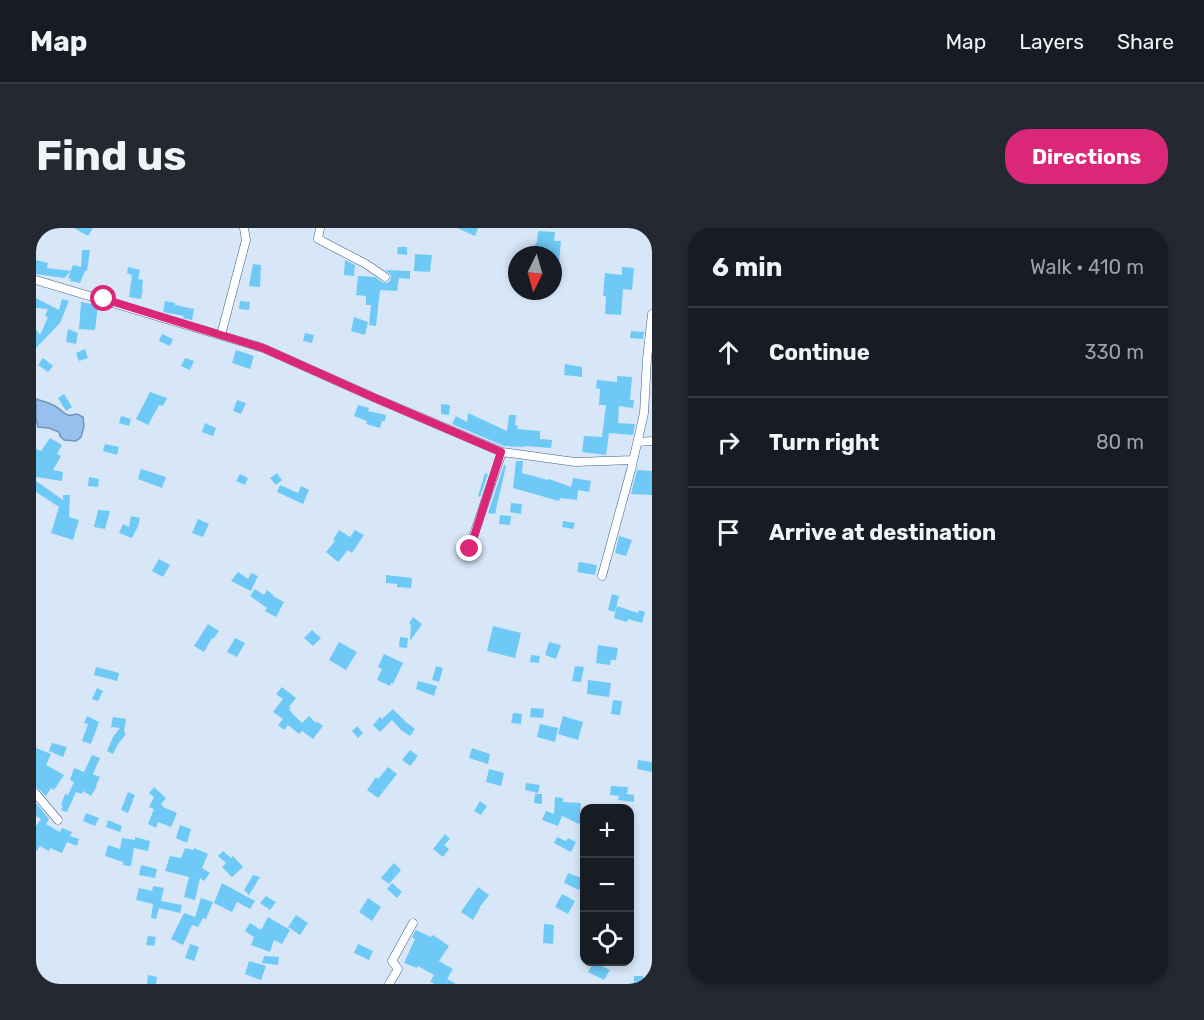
<!DOCTYPE html>
<meta charset="utf-8">
<style>
:root{--surface:#171b24;--page:#242831;--text:#f1f3f6;--muted:#9ea1a6;--line:#363941;--accent:#db2777}
body{margin:0;font-family:Rubik,sans-serif;background:var(--page);color:var(--text)}
.controls{position:absolute;right:18px;bottom:18px;display:grid;overflow:hidden;border-radius:12px;box-shadow:0 3px 9px #0003}
.controls button{width:54px;height:54px;display:grid;place-items:center;padding:0;border:0;border-bottom:2px solid var(--line);background:var(--surface);color:var(--text);font:30px sans-serif}
.compass{position:absolute;left:472px;top:18px;width:54px;height:54px;border-radius:50%;background:var(--surface);box-shadow:0 3px 9px #0003;rotate:185deg}
.stop{position:absolute;width:18px;height:18px;margin:-14px;border:4px solid #db2777;border-radius:50%;background:#fff}
.stop.end{background:#db2777;border-color:#fff;box-shadow:0 2px 6px #0008}
.list{margin:0;padding:0;list-style:none}
h2{display:flex;justify-content:space-between;align-items:center;height:78px;margin:0;padding:0 24px;font-size:26px}
h2 small{font-size:20px;font-weight:400;color:var(--muted)}
.list li{display:grid;grid-template-columns:39px 1fr auto;gap:18px;align-items:center;box-sizing:border-box;height:90px;padding:0 24px;border-top:2px solid var(--line)}
.list b{display:block;font-size:22px;white-space:nowrap}
.list em{font-size:20px;font-style:normal;color:var(--muted)}
.icon{flex:none;width:33px;height:33px;fill:none;stroke:currentColor;stroke-width:2;stroke-linecap:round;stroke-linejoin:round}
.map{position:relative;flex:none;width:616px;height:756px;overflow:hidden;border-radius:24px}
header{display:flex;align-items:center;gap:36px;box-sizing:border-box;height:84px;padding:0 30px;background:var(--surface);border-bottom:2px solid var(--line)}
header strong{font-size:28px}
nav{display:flex;gap:33px;margin-inline-start:auto;font-size:21px}
.intro{display:flex;align-items:center;justify-content:space-between;box-sizing:border-box;height:144px;padding:0 36px}
h1{margin:0;font-size:42px}
.button{padding:15px 27px;border-radius:24px;background:var(--accent);color:#fff;font-size:21px;font-weight:700}
main{display:flex;gap:36px;padding:0 36px}
aside{flex:1;background:var(--surface);border-radius:24px;box-shadow:0 3px 9px #0003}
.map>svg:first-child{display:block}
.water{fill:#97c0ef;stroke:#7294b9;stroke-width:1.5}
.building{fill:#6fc9f6}
.lines{fill:none;stroke-linecap:round;stroke-linejoin:round}
.minor-casing{stroke:#3d5e84;stroke-width:9}
.minor{stroke:#fff;stroke-width:8}
.route{stroke:#db2777;stroke-width:8}
</style>
<header>
<strong>Map</strong>
<nav><a>Map</a><a>Layers</a><a>Share</a></nav>
</header>
<div class="intro"><h1>Find us</h1><a class="button">Directions</a></div>
<main>
<div class="map">
<svg width="616" height="756" viewBox="0 0 616 756">
<rect width="100%" height="100%" fill="#d7e7f8"/>
<!-- water -->
<path class="water" d="M0,171C6,173 14,175 19,178C28,183 28,190 41,186L47,189L48,198L45,209L40,213L28,212L24,208L23,204L13,200L2,199L0,190Z"/>
<!-- building -->
<path class="building" d="M38,0H57L52,8Z
M421,0H442L439,8Z
M502,3L519,4L518,13H525L523,34L517,33V27H500L494,23L501,14Z
M362,19H371V27L361,26Z
M46,22H54L51,43H49L44,55L34,53L35,51L32,50L37,37L45,39Z
M379,26L396,27L394,44L378,43Z
M0,32L12,35L11,40L35,43L28,50L0,46Z
M309,32L319,37L318,48L308,47Z
M217,36L225,37L224,59L213,58Z
M92,39L104,42L102,51L107,52L106,61H107L105,71L93,69L96,47L91,45Z
M586,39L598,40L596,62L587,61L585,87L569,86L570,68H567L569,45L586,47Z
M349,42L374,43V51L363,50L361,63L344,62L340,98L333,97L335,77H330V68L320,67L322,48L339,49L346,54L351,55L354,53L355,49L354,46Z
M0,70L23,82L26,71L33,73L24,95L0,120V102L4,107L12,89L9,88L12,81L0,80Z
M129,73L139,75V77L158,81L156,92L147,90L148,88L127,84Z
M204,73L214,74L213,82L203,81Z
M45,74L62,77L59,102L43,101Z
M318,89L332,94L329,107L315,103Z
M32,101L42,105L40,116L30,114Z
M595,103L608,104L607,111L594,110Z
M269,105L278,107L276,115L267,113Z
M126,106L137,111L134,118L123,113Z
M49,121L52,130L43,133L40,125Z
M200,122L218,128L214,141L196,135Z
M7,130L17,138L12,144L2,137Z
M149,130L158,133L154,142L145,138Z
M529,136L546,139V149L528,147Z
M581,148L596,149L594,172H598L597,180L583,178L582,195L599,196L597,207L573,205L570,227L546,224L548,208L566,209L570,177H563L564,161L560,160L561,152L581,154Z
M114,164L131,170L127,178L123,177L112,197L100,191Z
M28,166L36,179L30,183L22,170Z
M201,172L210,175L205,186L197,183Z
M405,176L414,177L413,187L405,186Z
M322,177L333,180L332,183L350,187L349,193H346L344,200L330,196L331,193L318,188Z
M432,185L471,203L473,187H480L479,197L482,198L481,201L504,203V211L516,212L515,220L488,218L487,219L468,218L416,196L420,188L431,194Z
M85,188L95,191L93,198L83,195Z
M169,195L180,200L177,208L166,204Z
M14,210L26,217L21,226L25,228L17,242L27,244L26,253L0,249V221L5,223Z
M69,216L83,219L81,227L67,223Z
M480,233H487L486,245L512,252L513,251L535,259L537,250L555,253L553,264L542,262L541,272L524,270L523,273L477,260Z
M468,237L470,238L459,286L452,285Z
M105,241L130,249L126,260L102,251Z
M601,242L616,243V267L595,266Z
M241,245L246,252L240,257L234,250Z
M449,245L452,246L444,269L442,268Z
M204,246L212,250L209,257L200,253Z
M53,249L63,251L62,259L52,258Z
M0,253L27,272V267H34L33,289L43,292L37,312L15,305L23,279L0,264Z
M244,257L262,265L265,258L273,262L267,276L241,264Z
M475,275L486,276L485,286L474,284Z
M62,282L74,283L69,301L58,299Z
M464,287L475,288L474,297L463,296Z
M95,288L104,290L102,298L96,310L83,305L87,296L93,299Z
M162,291L173,296L167,309L156,305Z
M527,293L539,295L537,301L526,299Z
M303,302L314,309L319,302L328,307L316,325L312,322L302,334L290,324L299,313L297,312Z
M583,308L596,312L590,328L579,325Z
M123,331L134,337L127,349L116,343Z
M543,334L561,337L559,347L541,344Z
M202,344L212,351L215,345L222,348L215,363L195,353Z
M350,347L376,350L375,360L361,359V356L350,355Z
M219,361L228,367L231,362L237,367V368L248,374L240,389L229,383L231,380L214,368Z
M576,366L583,368L579,384L572,382Z
M581,378L602,385L603,382L609,384L606,395L592,391L591,394L578,390Z
M377,389L386,396L374,413L375,397L373,395Z
M172,396L183,403L177,411L176,410L168,424L158,418Z
M457,398L485,405L479,430L451,423Z
M276,402L285,410L277,418L268,410Z
M364,409L372,410L371,420L363,419Z
M199,410L209,415L201,429L191,424Z
M303,414L321,424L310,442L293,432Z
M513,414L525,417L520,431L509,427Z
M562,417L582,420L580,432H575L574,437L560,435Z
M348,426L367,435L357,456L355,455L354,458L341,452L346,441L342,439Z
M495,427L504,428L503,435L494,434Z
M400,438L407,440L403,454L396,452Z
M539,438L548,439L545,454L536,453Z
M60,439L83,445L81,453L58,447Z
M552,452L575,455L573,469L551,466Z
M382,453L401,458L398,468L380,461Z
M246,459L260,470L253,479L255,480L253,482L266,495L273,488L280,495L282,494L287,498L277,511L266,503L263,506L252,497L248,502L242,497L247,491L237,484L247,471L240,466Z
M61,460L67,463L62,473L56,471Z
M577,472L586,473L584,487L575,486Z
M495,480L508,481L507,490L494,489Z
M357,481L370,494L379,501L374,508L365,502L356,492L344,504L337,497L344,489L346,491Z
M477,485L486,486L485,496L475,495Z
M51,488L63,494L55,516L46,513L52,496L48,495Z
M527,488L547,494L542,512L522,506Z
M77,489L90,491L88,504L90,506L82,516L77,526L71,523L77,509L84,500L75,499Z
M504,496L522,500L519,514L501,509Z
M321,498L327,505L322,510L316,503Z
M16,515L31,519L27,529L13,523Z
M0,520L15,526L10,537L28,547L18,562L15,560L10,568L4,562L0,560Z
M436,520L454,526L452,536L433,530Z
M374,522L382,528L374,538L366,532Z
M56,527L64,530L57,546L64,549L60,557L61,558L55,568L47,563L46,566L40,564L31,584L25,582L27,578L25,577L29,566L32,567L38,554L34,552L38,540L48,544Z
M602,532L616,534V544L601,541Z
M352,539L361,546L342,570L331,562L340,549L342,551Z
M453,541L468,545L465,558L450,554Z
M490,555L504,557L502,565L489,562Z
M575,558L592,559L591,566L598,567V574L582,572L583,568L574,567Z
M118,559L130,570L125,576L127,578V579L141,585L135,599L122,594L120,600L112,596L118,581L113,579L118,569L113,565Z
M92,564L99,567L92,585L85,582Z
M499,566H506V576L498,575Z
M519,569L527,570V574L545,575L544,587L547,589L543,596L526,588L522,598L506,592L510,583L518,586Z
M444,573L451,578L445,587L438,583Z
M0,575L13,591L10,596L24,604L26,600L36,604L34,608L43,611L41,618L31,614L26,625L14,620L13,623L4,618L0,624V598L5,591L0,588Z
M50,585L63,590L59,598L47,593Z
M72,592L86,598L84,604L70,599Z
M144,597L155,601L151,615L140,610Z
M409,606L414,611L408,617L413,621L407,629L397,621Z
M99,609L114,613L112,623L98,620L95,638L87,637V634L69,628L72,617L84,621L86,610L99,612Z
M521,609L530,613L532,610L540,614L535,624L518,615Z
M149,620L157,622L158,620L172,626L166,640L174,645L168,653L164,650L159,672L148,669L153,649L129,643L134,628L145,630Z
M187,623L195,630L197,628L207,639L196,649L186,639L190,635L182,628Z
M358,635L365,642L353,656L345,650Z
M105,637L121,641L119,650L103,647Z
M532,645L548,651L543,662L528,655Z
M217,647L224,649L213,667L208,662Z
M186,655L219,673L214,681L201,674L196,684L178,675Z
M356,655L366,664L361,670L351,661Z
M117,658L128,660L125,673L146,677L144,685L123,680L120,691L115,690L117,676L100,672L103,660L116,663Z
M442,659L453,667L443,680H444L437,692L425,684Z
M526,666L539,673L532,686L519,679Z
M230,668L240,674L234,682L224,675Z
M165,670L177,674L170,691L167,690L162,699L156,697L147,717L135,711L148,685L159,689Z
M332,670L345,679L336,693L323,684Z
M260,687L272,695L264,707L252,699Z
M232,689L254,702L246,716L238,712L234,724L215,717L218,709L209,703L214,695L225,702Z
M508,696L518,697L517,716L507,715Z
M380,702L395,709L397,707L413,718L403,733L417,741L411,751L420,756H399L394,754L398,747L382,738L381,740L368,735L379,711L376,709Z
M112,708L120,709L118,718L110,717Z
M154,716L163,719L158,733L149,730Z
M322,716L337,723L333,732L318,725Z
M228,728L243,729L242,737L226,735Z
M213,733L230,738L225,752L209,746Z
M558,734L574,742L568,752L552,744Z
M112,747L121,749L120,756H111Z
M598,748H607L606,756H598Z"/>
<g class="lines">
<!-- minor casing -->
<g class="minor-casing">
<path id="minor" d="M284,0L282,11L330,36L349,49
M0,52L227,120L339,170L466,224L539,234L597,232
M185,107L210,12L208,0
M602,214L616,213
M433,321L466,224
M566,348L595,242L608,185L611,131L616,86
M0,566L22,592
M353,756L362,741L356,733L377,695"/>
</g>
<!-- minor -->
<use href="#minor" class="minor"/>
</g>
<g class="lines">
<!-- route -->
<path class="route" d="M68,71L227,120L339,170L465,224L434,321"/>
</g>
</svg>
<div class="controls">
<button>+</button>
<button>−</button>
<button><svg class="icon" aria-label="locate" viewBox="0 0 24 24"><circle cx="12" cy="12" r="6"/><path d="M12 2v4M12 18v4M2 12h4M18 12h4"/></svg></button>
</div>
<svg class="compass" viewBox="-18 -18 36 36"><path d="M0-13l5 13h-10z" fill="#e53935"/><path d="M0 13l5-13h-10z" fill="#9ea1a6"/></svg>
<div class="stop" style="left:68px;top:71px"></div>
<div class="stop end" style="left:434px;top:321px"></div>
</div>
<aside>
<h2>6 min<small>Walk · 410 m</small></h2>
<ul class="list">
<li><svg class="icon" aria-label="ahead" viewBox="0 0 24 24"><path d="M12 20V5M6 11l6-6 6 6"/></svg><div><b>Continue</b></div><em>330 m</em></li>
<li><svg class="icon" aria-label="right" viewBox="0 0 24 24"><path d="M7 20v-9h11M14 6l5 5-5 5"/></svg><div><b>Turn right</b></div><em>80 m</em></li>
<li><svg class="icon" aria-label="arrive" viewBox="0 0 24 24"><path d="M6 21V4h12l-3 4 3 4H6"/></svg><div><b>Arrive at destination</b></div></li>
</ul>
</aside>
</main>
